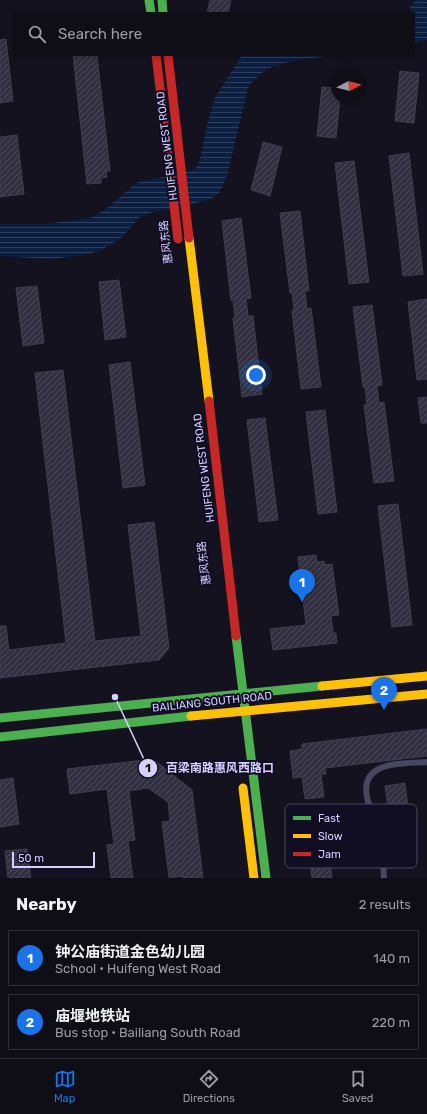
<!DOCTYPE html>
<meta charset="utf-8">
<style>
:root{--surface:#0f0e16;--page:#18171f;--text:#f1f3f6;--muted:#9b9ca1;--line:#2f2e35;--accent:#1a73e8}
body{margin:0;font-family:Rubik,"Noto Sans SC",sans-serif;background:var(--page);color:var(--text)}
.compass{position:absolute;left:331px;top:68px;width:36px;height:36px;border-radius:50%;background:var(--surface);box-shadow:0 2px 6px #0003;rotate:83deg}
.scale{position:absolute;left:12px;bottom:10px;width:83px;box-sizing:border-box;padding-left:4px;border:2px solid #d5d0ff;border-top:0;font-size:11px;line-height:14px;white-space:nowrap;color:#d5d0ff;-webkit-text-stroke:3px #110d23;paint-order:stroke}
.you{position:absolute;left:256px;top:375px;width:14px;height:14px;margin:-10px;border:3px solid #fff;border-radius:50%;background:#1a73e8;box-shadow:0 0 0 6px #1a73e833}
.badge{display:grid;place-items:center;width:26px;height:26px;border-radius:50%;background:var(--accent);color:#fff;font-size:13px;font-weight:700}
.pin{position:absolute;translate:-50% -33px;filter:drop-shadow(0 1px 2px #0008)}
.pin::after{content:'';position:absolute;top:21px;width:14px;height:12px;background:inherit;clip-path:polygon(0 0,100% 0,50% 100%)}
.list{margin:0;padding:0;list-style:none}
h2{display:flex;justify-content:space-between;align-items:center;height:52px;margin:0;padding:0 16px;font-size:17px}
h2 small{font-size:13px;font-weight:400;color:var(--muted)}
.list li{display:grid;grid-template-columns:26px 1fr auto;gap:12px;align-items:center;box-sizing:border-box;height:56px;margin:0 8px 8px;padding:0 8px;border:1px solid var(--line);border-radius:0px}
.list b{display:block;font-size:15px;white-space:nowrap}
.list p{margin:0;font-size:13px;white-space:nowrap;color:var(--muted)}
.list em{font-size:13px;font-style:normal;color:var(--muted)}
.icon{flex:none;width:22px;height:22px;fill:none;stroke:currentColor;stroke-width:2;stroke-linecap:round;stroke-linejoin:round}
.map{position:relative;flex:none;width:427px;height:878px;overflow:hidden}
.search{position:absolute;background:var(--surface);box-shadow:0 2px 6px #0003;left:12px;right:12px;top:12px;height:44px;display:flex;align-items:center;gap:10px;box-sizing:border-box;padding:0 14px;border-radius:0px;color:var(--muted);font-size:15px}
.sheet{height:180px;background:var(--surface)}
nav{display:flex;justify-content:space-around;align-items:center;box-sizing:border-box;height:56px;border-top:1px solid var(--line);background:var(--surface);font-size:11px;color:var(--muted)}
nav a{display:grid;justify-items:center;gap:2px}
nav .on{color:var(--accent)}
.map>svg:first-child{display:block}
.water{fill:url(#water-rules)}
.building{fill:url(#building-hatch);stroke:#403c52}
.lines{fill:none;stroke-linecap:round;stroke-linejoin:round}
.lane{stroke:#48475f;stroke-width:6}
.fast{stroke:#4caf50;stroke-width:9}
.slow{stroke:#ffc107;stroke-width:9}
.jam{stroke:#c62828;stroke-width:9}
.labels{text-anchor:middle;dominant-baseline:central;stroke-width:4;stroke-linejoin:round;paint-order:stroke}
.street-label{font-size:11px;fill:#d5d0ff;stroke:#110d23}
.key{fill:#110d23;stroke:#4c4865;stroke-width:1}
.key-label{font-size:11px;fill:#d5d0ff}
.leader{fill:none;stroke:#d5d0ff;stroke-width:1.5}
.callout-dot{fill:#d5d0ff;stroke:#110d23;stroke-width:1.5}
.mark-label{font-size:12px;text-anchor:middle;font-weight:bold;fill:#111}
.callout-label{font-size:12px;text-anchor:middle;font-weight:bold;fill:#d5d0ff;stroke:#110d23;stroke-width:4;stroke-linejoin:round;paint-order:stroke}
</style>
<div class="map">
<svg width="427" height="878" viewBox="0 0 427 878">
<defs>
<pattern id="water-rules" width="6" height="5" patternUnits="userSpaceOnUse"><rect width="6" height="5" fill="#0c1f41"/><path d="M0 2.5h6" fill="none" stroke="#2e3e5e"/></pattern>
<pattern id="building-hatch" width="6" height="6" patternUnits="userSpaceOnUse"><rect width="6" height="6" fill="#323040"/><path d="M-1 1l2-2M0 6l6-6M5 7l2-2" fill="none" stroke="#4f4d5d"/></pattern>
</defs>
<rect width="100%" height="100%" fill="#14121e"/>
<!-- water -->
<path class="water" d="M417,0H427V40L414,43V13H410L411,11L410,5Z
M242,55H337C316,58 283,60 266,70C258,75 253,81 248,88L227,176L219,193L210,200L149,213L139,218L121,238L100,251L83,255L52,259L0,256V224H45L91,218L106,209L136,183L186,172L196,168L199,163L208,121L215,98Z"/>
<!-- building -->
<path class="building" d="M210,0H231L228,13H207Z
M6,39L13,101L0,103V40Z
M73,55H97L110,171H106L107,177L101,178V183L87,184Z
M400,71L419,73L414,123L395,121Z
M322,87L337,88V98H340L336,138L317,136Z
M17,135L24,194L0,197V137Z
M263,142L282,147L270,196L251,190Z
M409,153L423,274L403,276L389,156Z
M354,161L369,282L349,284L335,163Z
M300,211L309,291H305L307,309L311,308L321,387L301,389L292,311L294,310L292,293H290L280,213Z
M241,218L251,298L246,299L248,316H253L262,394L242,397L233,318H235L233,300L231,301L222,221Z
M119,280L126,337L105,340L99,282Z
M37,286L44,343L23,346L16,288Z
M427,299V379L417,380L408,302Z
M372,305L382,385L377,386L379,403L384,402L394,481L374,483L364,405L367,404L365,387H363L353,307Z
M130,362L145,485L123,488L109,365Z
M63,370L95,641L141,636L128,525L154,522L169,648L159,660L0,678V626H6L9,650L66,643L35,373Z
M427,397V423H421L418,398Z
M325,410L337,512L318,514L306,412Z
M265,418L278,520L259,522L247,420Z
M398,504L412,625L392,627L378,506Z
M316,555L317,562L324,561L325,565L332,564L339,615L331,616L333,633H336L337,643L273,650L270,629L306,625L298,557Z
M427,729V756L325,768L326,774H321L324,797L305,799L302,777L293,778L290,751L302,749V744Z
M153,759L192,790L203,878H182V876L169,878L162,822L170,821L168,802L148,788L129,791L135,840L128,841L133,878H111L107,845L114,844L107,789L70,794L67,769Z
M13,778L19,824L0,827V780Z
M405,783L414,855L395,858L385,786Z
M328,846L332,878H312L309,848Z
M27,849L31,878H8L5,851Z"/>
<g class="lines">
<!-- lane -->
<path class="lane" d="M384,878C383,863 383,843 379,829C376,818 369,808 367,797C360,760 402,764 427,762"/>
<!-- fast -->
<path class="fast" d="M149,0L151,13
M162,0L163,13
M236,636L266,878
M0,718L322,686
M0,737L191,716"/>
<!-- slow -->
<path class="slow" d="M189,238L209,401
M322,686L427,676
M191,716L427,694
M243,788L254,878"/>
<!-- jam -->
<path class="jam" d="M156,55L178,239
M168,55L189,238
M209,401L236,636"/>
</g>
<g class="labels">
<!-- street labels -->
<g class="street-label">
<text transform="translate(167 146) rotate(-97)">HUIFENG WEST ROAD</text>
<text transform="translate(166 242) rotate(-97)">惠风东路</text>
<text transform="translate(204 468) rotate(-97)">HUIFENG WEST ROAD</text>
<text transform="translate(204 563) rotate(-97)">惠风东路</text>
<text transform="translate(212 702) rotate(-6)">BAILIANG SOUTH ROAD</text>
</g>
</g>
<!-- legend -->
<rect x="285" y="804" width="132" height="64" rx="6" class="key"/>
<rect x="293" y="816" width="18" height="4" fill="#4caf50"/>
<rect x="293" y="834" width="18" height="4" fill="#ffc107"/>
<rect x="293" y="852" width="18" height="4" fill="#c62828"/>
<g class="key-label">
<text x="318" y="822">Fast</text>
<text x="318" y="840">Slow</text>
<text x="318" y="858">Jam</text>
</g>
<!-- callouts -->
<path class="leader" d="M115 697L148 768"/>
<g class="callout-dot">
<circle cx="115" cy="697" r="4"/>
<circle cx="148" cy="768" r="10"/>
</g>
<g class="mark-label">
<text x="148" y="772">1</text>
</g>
<g class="callout-label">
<text x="220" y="772">百梁南路惠风西路口</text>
</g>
</svg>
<svg class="compass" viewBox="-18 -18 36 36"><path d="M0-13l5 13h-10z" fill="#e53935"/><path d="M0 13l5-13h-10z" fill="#9b9ca1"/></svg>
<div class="scale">50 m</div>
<div class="you"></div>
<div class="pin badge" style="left:302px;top:602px">1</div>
<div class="pin badge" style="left:384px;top:710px">2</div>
<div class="search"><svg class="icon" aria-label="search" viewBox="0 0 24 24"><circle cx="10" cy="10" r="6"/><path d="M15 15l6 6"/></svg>Search here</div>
</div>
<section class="sheet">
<h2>Nearby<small>2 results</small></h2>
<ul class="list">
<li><span class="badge">1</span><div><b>钟公庙街道金色幼儿园</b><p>School · Huifeng West Road</p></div><em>140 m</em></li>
<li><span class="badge">2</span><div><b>庙堰地铁站</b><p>Bus stop · Bailiang South Road</p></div><em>220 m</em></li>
</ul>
</section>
<nav>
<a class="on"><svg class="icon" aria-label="map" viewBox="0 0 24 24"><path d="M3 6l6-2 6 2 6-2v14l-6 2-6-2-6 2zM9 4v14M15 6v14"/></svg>Map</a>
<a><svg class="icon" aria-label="directions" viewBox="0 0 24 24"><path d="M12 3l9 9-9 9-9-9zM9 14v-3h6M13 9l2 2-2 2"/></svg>Directions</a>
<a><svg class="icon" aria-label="saved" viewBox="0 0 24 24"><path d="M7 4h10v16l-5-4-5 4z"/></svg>Saved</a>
</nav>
